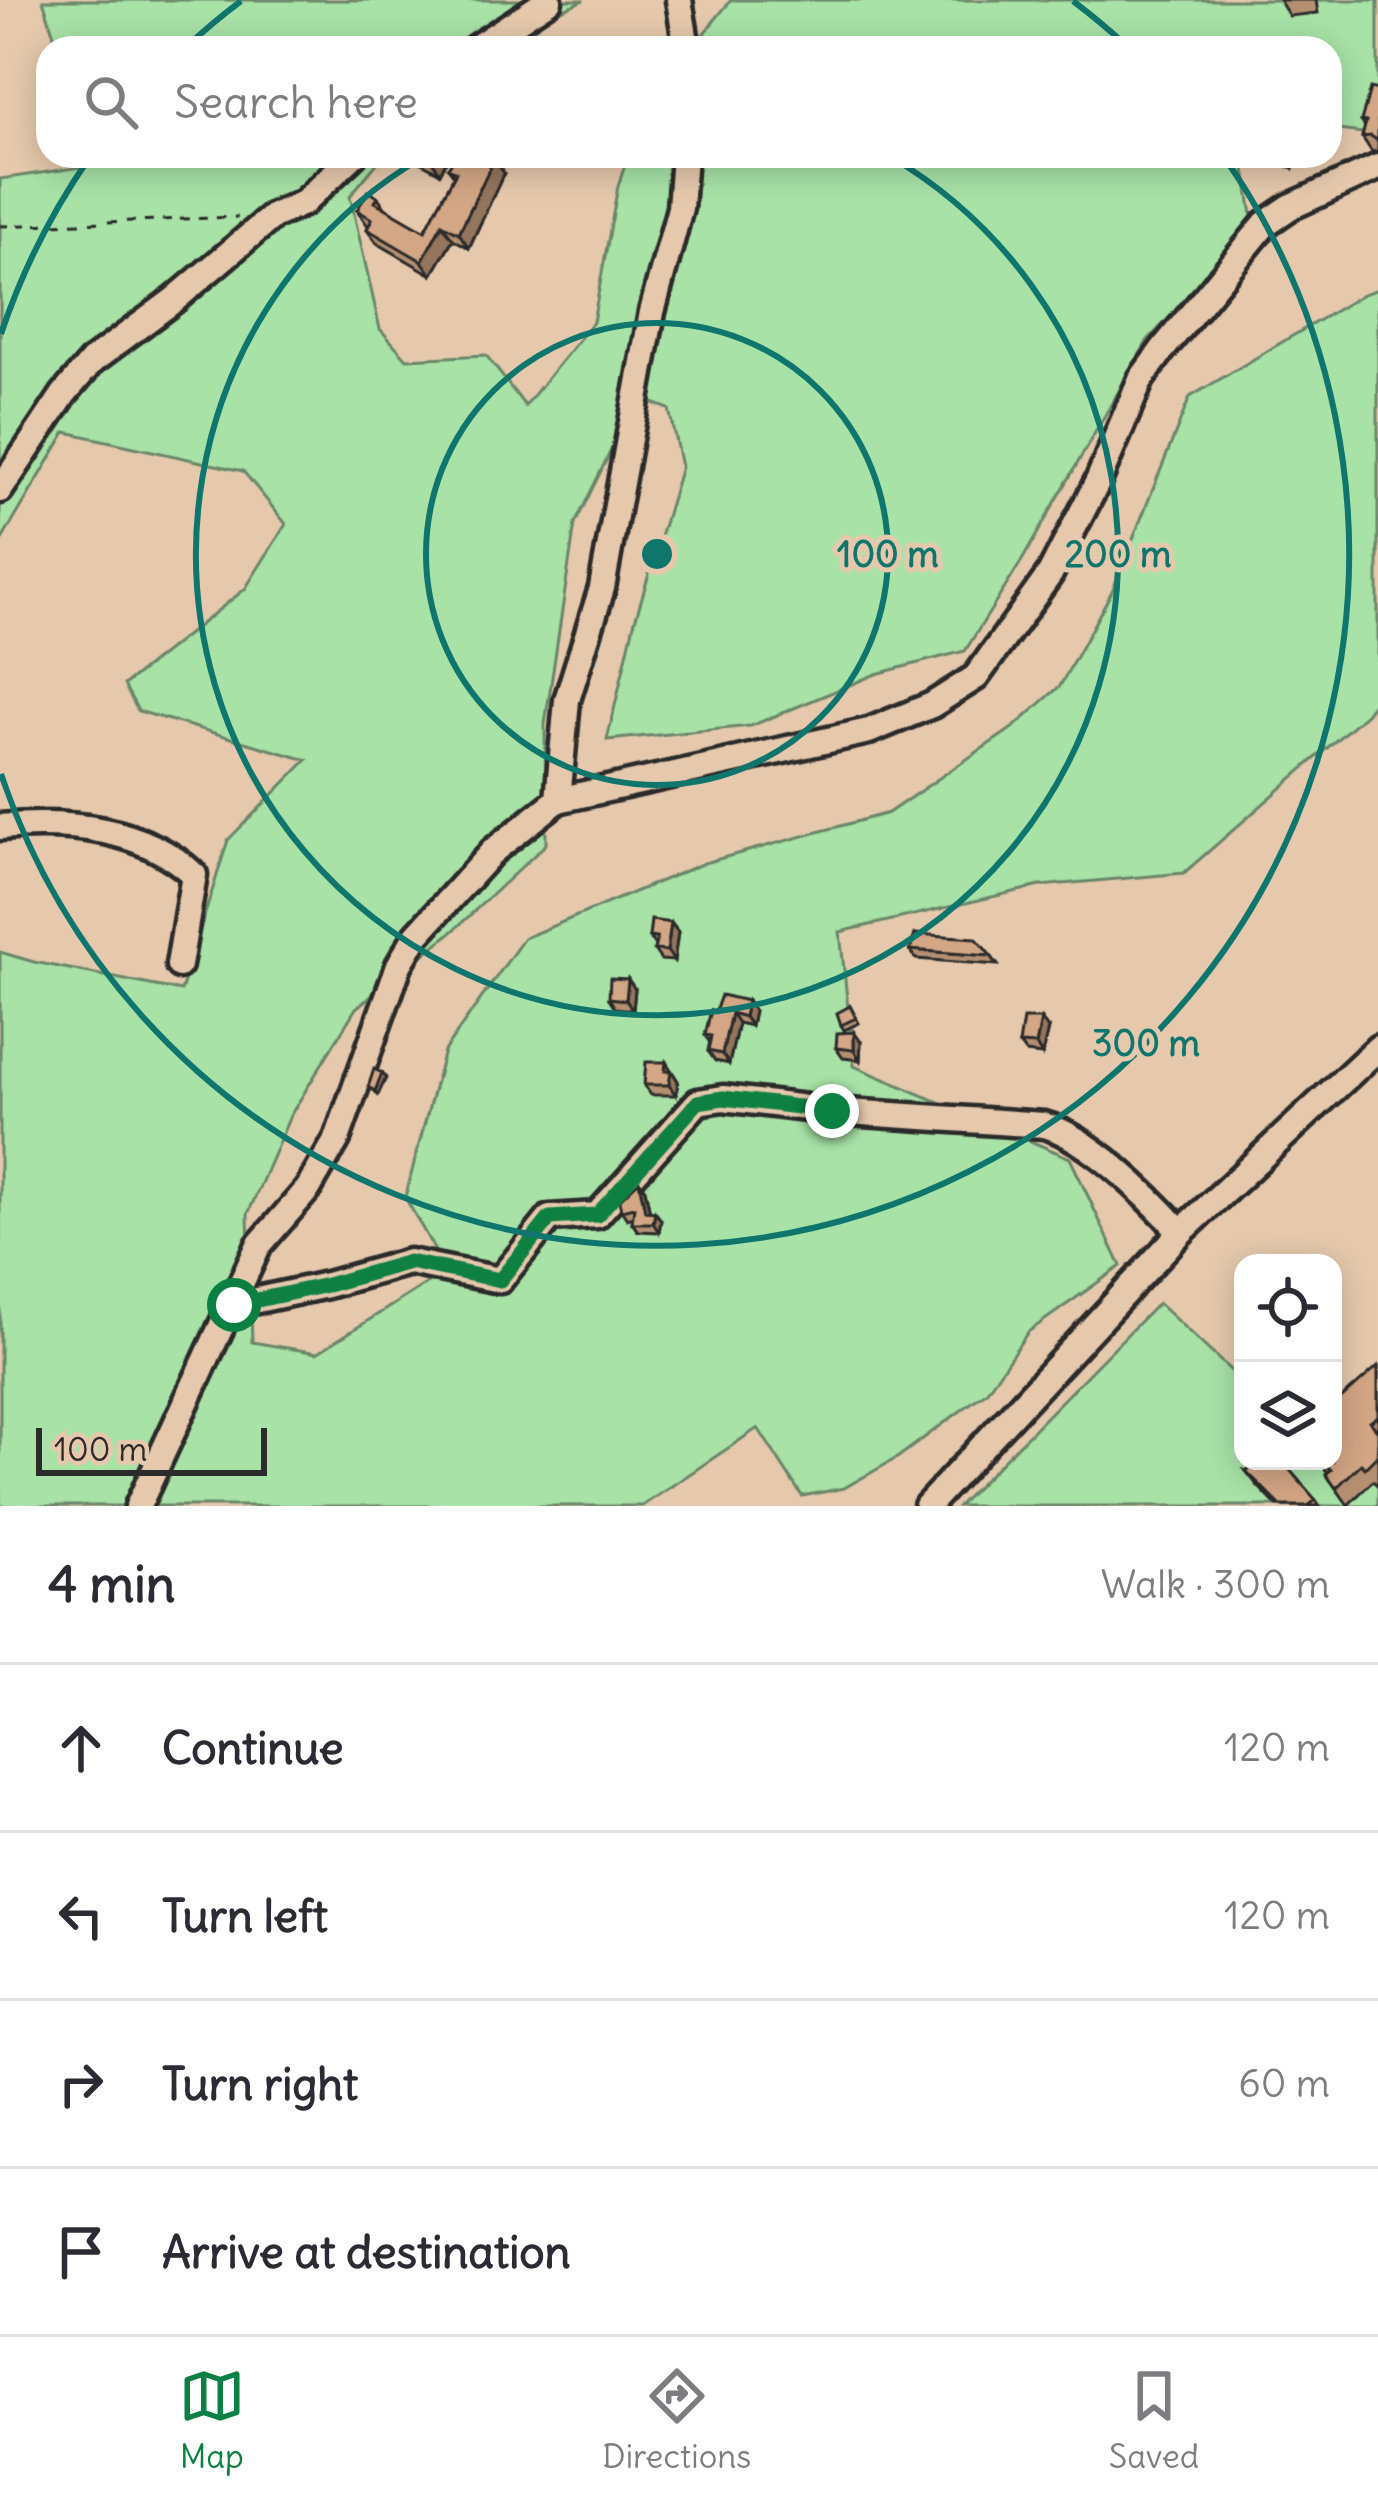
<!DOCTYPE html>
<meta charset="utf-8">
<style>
:root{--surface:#fff;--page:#f2f2f3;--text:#2b2b33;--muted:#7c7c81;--line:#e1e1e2;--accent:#0b8043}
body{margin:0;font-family:Delius,sans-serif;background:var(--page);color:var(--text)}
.controls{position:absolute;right:36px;bottom:36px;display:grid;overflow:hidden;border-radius:24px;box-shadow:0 6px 30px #0003}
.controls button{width:108px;height:108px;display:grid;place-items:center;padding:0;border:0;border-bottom:3px solid var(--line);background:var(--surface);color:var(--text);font:60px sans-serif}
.scale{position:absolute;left:36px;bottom:30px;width:231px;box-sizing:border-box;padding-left:12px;border:6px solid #2b2b2b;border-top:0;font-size:33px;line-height:42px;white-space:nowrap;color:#2b2b2b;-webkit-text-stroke:9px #e6c9ad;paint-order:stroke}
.stop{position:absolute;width:36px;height:36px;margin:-27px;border:9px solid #0b8043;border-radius:50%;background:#fff}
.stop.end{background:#0b8043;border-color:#fff;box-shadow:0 3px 12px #0008}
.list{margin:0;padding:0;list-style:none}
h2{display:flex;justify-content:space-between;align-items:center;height:156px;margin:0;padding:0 48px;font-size:51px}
h2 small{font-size:39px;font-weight:400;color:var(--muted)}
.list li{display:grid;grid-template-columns:78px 1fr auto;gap:36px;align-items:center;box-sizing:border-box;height:168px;padding:0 48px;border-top:3px solid var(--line)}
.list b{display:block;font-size:45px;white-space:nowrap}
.list em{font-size:39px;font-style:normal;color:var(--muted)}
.icon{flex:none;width:66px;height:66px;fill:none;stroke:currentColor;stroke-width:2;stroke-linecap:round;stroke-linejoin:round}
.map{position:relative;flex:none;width:1378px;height:1506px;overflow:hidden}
.search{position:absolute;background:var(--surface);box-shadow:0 6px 30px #0003;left:36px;right:36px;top:36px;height:132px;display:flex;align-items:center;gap:30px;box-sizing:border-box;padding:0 42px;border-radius:36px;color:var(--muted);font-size:45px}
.sheet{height:828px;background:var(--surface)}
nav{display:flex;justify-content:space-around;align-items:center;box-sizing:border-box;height:168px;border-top:3px solid var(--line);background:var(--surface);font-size:33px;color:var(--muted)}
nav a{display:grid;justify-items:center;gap:6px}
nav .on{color:var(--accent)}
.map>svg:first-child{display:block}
.green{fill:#a8e2a7;stroke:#6a8669;stroke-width:3}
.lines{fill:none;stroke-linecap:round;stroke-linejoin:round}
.minor-casing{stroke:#2b2b2b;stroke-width:33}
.path{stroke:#2b2b2b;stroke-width:3;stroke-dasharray:9 9;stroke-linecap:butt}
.minor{stroke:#e6c9ad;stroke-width:24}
.wall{fill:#b58f72;stroke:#2b2b2b;stroke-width:3}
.shaded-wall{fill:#94745d;stroke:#2b2b2b;stroke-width:3}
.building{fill:#d3a685;stroke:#2b2b2b;stroke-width:3}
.route{stroke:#0b8043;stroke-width:15}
.ring{fill:none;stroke:#0f766e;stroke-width:6}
.centre{fill:#0f766e;stroke:#e6c9ad;stroke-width:6}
.ring-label{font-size:36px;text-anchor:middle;font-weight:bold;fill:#0f766e;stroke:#e6c9ad;stroke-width:10;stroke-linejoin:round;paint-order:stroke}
</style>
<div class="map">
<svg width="1378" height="1506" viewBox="0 0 1378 1506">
<rect width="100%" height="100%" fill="#e6c9ad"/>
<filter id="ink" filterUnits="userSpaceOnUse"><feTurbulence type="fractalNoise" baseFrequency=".00833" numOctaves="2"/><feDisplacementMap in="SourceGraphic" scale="24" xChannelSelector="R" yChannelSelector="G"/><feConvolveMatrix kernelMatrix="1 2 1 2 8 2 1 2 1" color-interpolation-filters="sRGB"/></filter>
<g filter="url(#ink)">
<!-- green -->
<path class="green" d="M43,0H584L476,48H58Z
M731,0H1378V135L1330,129V48H692Z
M93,156H383L350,196L380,329L407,359L486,355L525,406L593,322L618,186L628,156H1251L1244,162L1254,229L1148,340L1020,564L965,651L876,674L751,726L607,740L634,624L681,467L669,409L637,397L575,524L545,724L546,844L453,931L356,1008L290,1116L248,1214L252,1342L317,1353L446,1271L405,1197L444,1051L524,938L704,863L888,813L1014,727L1060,686L1112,591L1190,397L1363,294L1378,289V698L1366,714L1184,873L1040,886L840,932L854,1066L1070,1158L1121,1266L1028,1332L986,1392L897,1458L844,1488L802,1496L758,1428L642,1506H0V952L34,962L181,991L228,840L307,760L138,711L124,685L245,589L286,524L243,471L66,432L0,543V179L95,165Z
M1158,1303L1243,1382V1461H1333L1378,1393V1506H958Z"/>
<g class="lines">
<!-- minor casing -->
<g class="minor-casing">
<path id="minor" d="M679,0L687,48
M475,48L549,0
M0,490L64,394L92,361L174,300L273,216L303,203L353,156
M558,800L567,700L602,588L652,312L680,208L684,156
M0,827C66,821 144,827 194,875L179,965
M234,1305L327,1285L409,1262L500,1280L550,1218L597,1215L698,1102L723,1098L832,1111L1044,1125C1089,1137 1149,1197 1181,1232
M138,1506L259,1245L308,1189L337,1139L399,965L416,936L493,851L558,800L869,731L932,705L976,677L1050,574L1099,479L1141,379L1163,349L1265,224L1290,207L1378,167
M927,1506L1181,1232L1378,1048"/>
</g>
<!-- path -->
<path class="path" d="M0,226L238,217"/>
<!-- minor -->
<use href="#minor" class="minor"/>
</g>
<!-- wall -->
<path class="wall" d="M1279,0H1316L1318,13L1289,16Z
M1378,90V151L1372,152L1362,137L1365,127L1361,121Z
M409,156H449L440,173Z
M1262,156H1296L1293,168L1264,158Z
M494,159L504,173L469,248L453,239L432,275L377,243L367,229L368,226L357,210L378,197L386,209L425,231L454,176L448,168Z
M671,923L678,932L674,961L661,960L654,950L655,945L649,937Z
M910,950L991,956L998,965L916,959Z
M635,989L633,1010L615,1008L609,998Z
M747,1001L754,1011L751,1026L738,1023L729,1064L715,1061L708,1051L710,1043L705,1035L715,1012Z
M850,1006L859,1023L844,1030L841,1025Z
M1048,1029L1042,1055L1026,1053L1019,1044Z
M861,1042L860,1060L843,1058L836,1048Z
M666,1062L678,1081L676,1095H651L644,1085Z
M645,1189L650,1212H655L661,1220L659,1232L638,1231L632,1223L633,1217L627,1219L621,1210Z
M1378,1366V1484L1377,1485L1373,1481L1348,1505L1326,1474L1328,1472L1316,1461H1333Z
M1246,1471L1316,1500L1320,1506H1277L1257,1485Z"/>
<!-- shaded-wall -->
<path class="shaded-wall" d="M431,156H449L440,173L430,158Z
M1287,156H1296L1293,168L1286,158Z
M494,159L504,173L469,248L459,233Z
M442,224L453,239L432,275L422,261Z
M671,923L678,932L674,961L667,951Z
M628,979L635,989L633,1010L626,1000Z
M747,1001L754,1011L751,1026L744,1017Z
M731,1013L738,1023L729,1064L722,1054Z
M1041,1019L1048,1029L1042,1055L1036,1045Z
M854,1032L861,1042L860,1060L854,1050Z
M666,1062L678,1081L676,1095L669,1085L665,1071Z
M382,1073L386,1078L378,1095L375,1091Z
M639,1181L645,1189L651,1219L645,1211Z
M655,1212L661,1220L659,1232L653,1223Z"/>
<!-- building -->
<path class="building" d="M1370,88L1378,90V141L1371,136L1362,137L1366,122L1361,121Z
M455,156H489L494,159L459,233L442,224L422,261L367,229L372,219L357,210L368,191L378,197L375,202L425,231L456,172L448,168Z
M651,920L671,923L667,951L654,950L657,938L649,937Z
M915,934L976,938L991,956L910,950Z
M610,978L628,979L626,1000L609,998Z
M721,995L747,1001L744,1017L731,1013L722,1054L708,1051L711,1036L705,1035L711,1010L715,1012Z
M850,1006L856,1018L841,1025L837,1013Z
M1023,1019H1041L1036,1045L1019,1044Z
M854,1032V1050L836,1048L837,1033Z
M646,1062H666L665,1071H671L669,1085H644Z
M374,1069L382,1073L375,1091L368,1087Z
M639,1181L645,1211L655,1212L653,1223H632L634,1207L621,1210L619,1200Z
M1378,1366V1416L1370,1422L1378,1431V1455L1365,1468L1361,1464L1336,1488L1326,1474L1331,1470L1322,1461H1333V1406Z
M1259,1461H1282L1316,1500L1308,1506H1281L1246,1471Z"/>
</g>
<g class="lines" filter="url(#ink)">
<!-- route -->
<path class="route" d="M234,1305L327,1285L409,1262L500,1280L550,1218L597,1215L698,1102L723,1098L832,1111"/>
</g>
<!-- distance rings -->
<g class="ring">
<circle cx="657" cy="554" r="231"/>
<path d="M891 157A461 461 0 1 1 423 157"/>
<path d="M1 334A692 692 0 0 1 90 157M185 48A692 692 0 0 1 241 1M1073 1A692 692 0 0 1 1129 48M1224 157A692 692 0 1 1 1 774"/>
</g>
<circle cx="657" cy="554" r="18" class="centre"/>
<g class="ring-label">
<text x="888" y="567">100 m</text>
<text x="1118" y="567">200 m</text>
<text x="1146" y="1056">300 m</text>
</g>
</svg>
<div class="controls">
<button><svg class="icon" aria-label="locate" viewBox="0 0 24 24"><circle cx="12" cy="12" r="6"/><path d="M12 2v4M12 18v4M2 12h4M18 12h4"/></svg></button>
<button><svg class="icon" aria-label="layers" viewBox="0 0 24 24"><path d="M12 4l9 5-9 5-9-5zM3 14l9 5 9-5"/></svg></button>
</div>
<div class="scale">100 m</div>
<div class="stop" style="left:234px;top:1305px"></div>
<div class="stop end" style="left:832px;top:1111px"></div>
<div class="search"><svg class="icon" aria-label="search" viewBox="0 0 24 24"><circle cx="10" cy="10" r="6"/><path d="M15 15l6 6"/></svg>Search here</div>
</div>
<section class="sheet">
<h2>4 min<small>Walk · 300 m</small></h2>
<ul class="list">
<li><svg class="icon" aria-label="ahead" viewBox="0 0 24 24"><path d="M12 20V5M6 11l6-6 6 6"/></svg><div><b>Continue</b></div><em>120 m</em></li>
<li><svg class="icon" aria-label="left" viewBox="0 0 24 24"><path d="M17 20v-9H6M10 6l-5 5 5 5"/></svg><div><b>Turn left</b></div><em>120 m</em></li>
<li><svg class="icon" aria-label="right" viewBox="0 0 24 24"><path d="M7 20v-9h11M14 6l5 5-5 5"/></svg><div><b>Turn right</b></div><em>60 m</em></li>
<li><svg class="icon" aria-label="arrive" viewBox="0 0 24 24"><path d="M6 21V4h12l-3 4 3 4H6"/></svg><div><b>Arrive at destination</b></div></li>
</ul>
</section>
<nav>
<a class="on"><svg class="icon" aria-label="map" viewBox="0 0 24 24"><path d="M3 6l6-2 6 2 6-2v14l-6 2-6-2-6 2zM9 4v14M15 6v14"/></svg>Map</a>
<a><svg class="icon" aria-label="directions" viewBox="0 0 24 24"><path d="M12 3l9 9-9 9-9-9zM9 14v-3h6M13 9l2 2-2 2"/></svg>Directions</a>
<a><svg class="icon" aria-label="saved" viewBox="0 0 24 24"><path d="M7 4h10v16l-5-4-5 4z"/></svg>Saved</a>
</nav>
